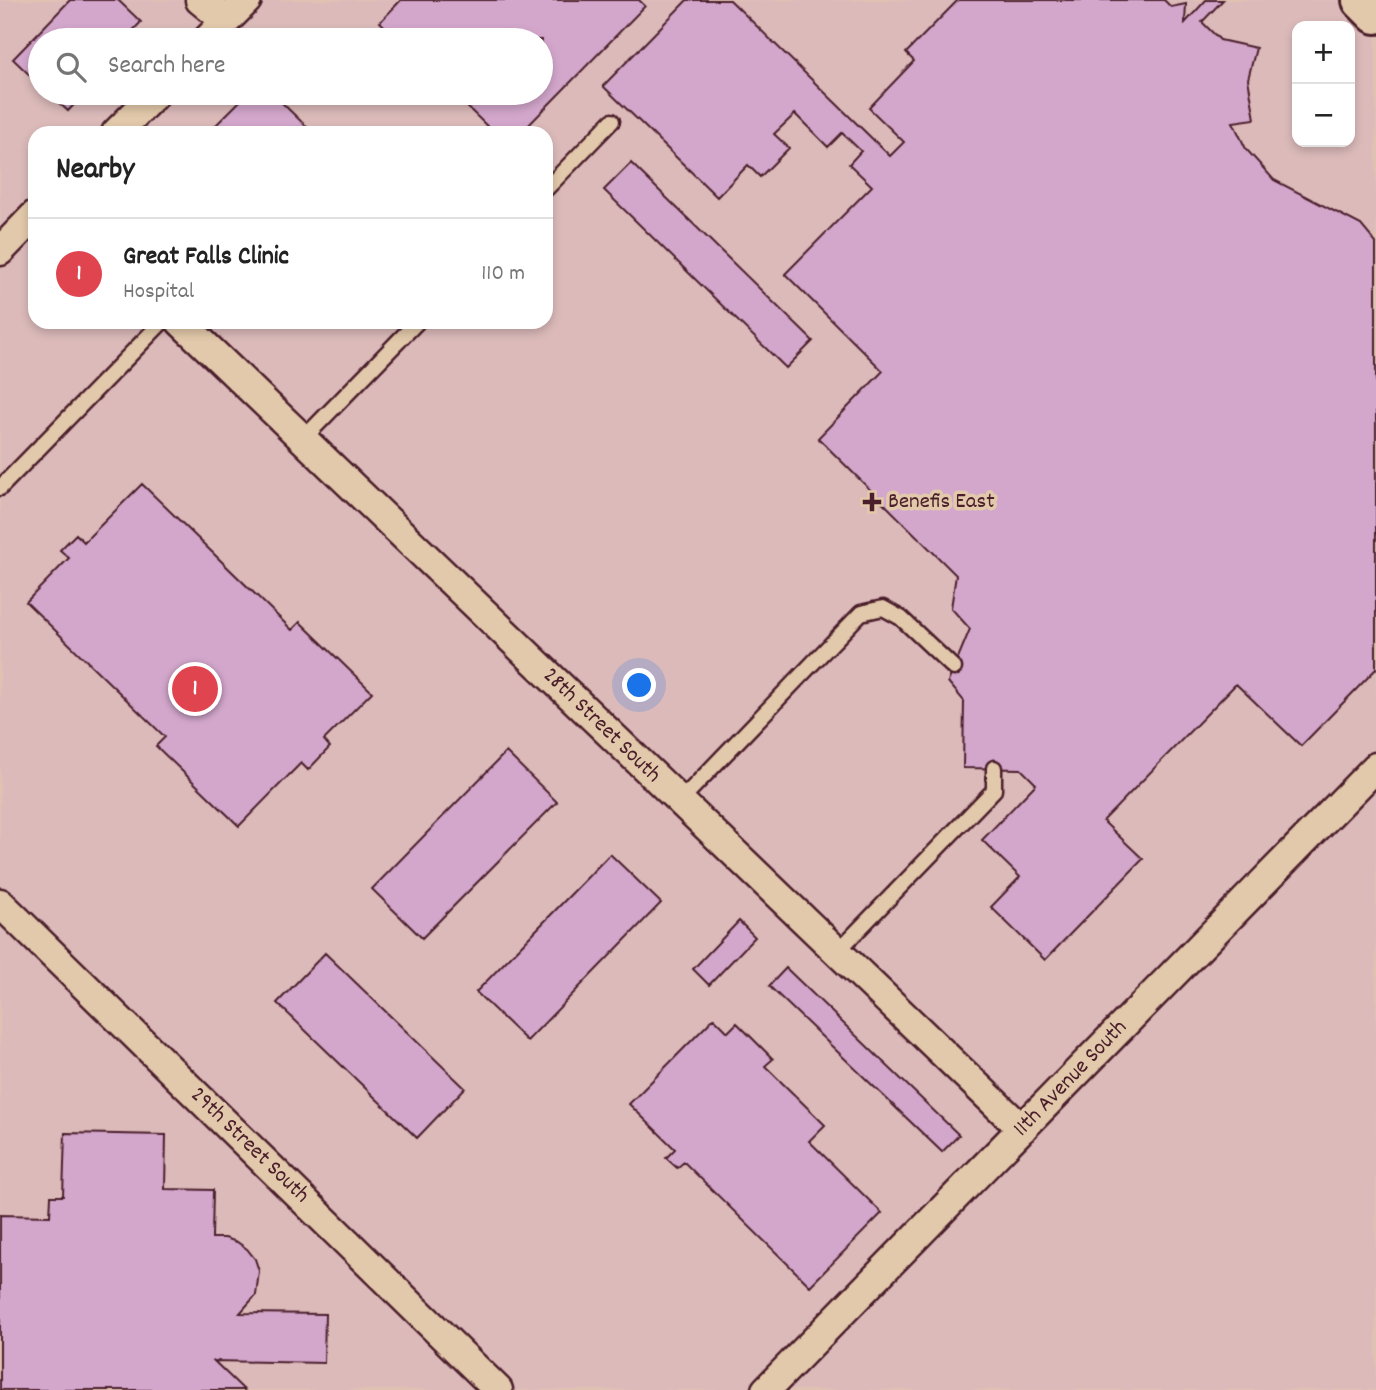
<!DOCTYPE html>
<meta charset="utf-8">
<style>
:root{--surface:#fff;--page:#f6f6f6;--text:#222;--muted:#767676;--line:#e0e0e0;--accent:#4a1f2b}
body{margin:0;font-family:Dekko,sans-serif;background:var(--page);color:var(--text)}
.controls{position:absolute;right:21px;top:21px;display:grid;overflow:hidden;border-radius:14px;box-shadow:0 4px 10px #0003}
.controls button{width:63px;height:63px;display:grid;place-items:center;padding:0;border:0;border-bottom:2px solid var(--line);background:var(--surface);color:var(--text);font:35px sans-serif}
.you{position:absolute;left:640px;top:686px;width:24px;height:24px;margin:-18px;border:5px solid #fff;border-radius:50%;background:#1a73e8;box-shadow:0 0 0 10px #1a73e833}
.badge{display:grid;place-items:center;width:46px;height:46px;border-radius:50%;background:var(--accent);color:#fff;font-size:23px;font-weight:700}
.pin{position:absolute;translate:-50% -50%;border:4px solid #fff;box-shadow:0 2px 7px #0006}
.list{margin:0;padding:0;list-style:none}
h2{display:flex;justify-content:space-between;align-items:center;height:91px;margin:0;padding:0 28px;font-size:30px}
h2 small{font-size:23px;font-weight:400;color:var(--muted)}
.list li{display:grid;grid-template-columns:46px 1fr auto;gap:21px;align-items:center;box-sizing:border-box;height:112px;padding:0 28px;border-top:2px solid var(--line)}
.list b{display:block;font-size:26px;white-space:nowrap}
.list p{margin:0;font-size:23px;white-space:nowrap;color:var(--muted)}
.list em{font-size:23px;font-style:normal;color:var(--muted)}
.icon{flex:none;width:38px;height:38px;fill:none;stroke:currentColor;stroke-width:2;stroke-linecap:round;stroke-linejoin:round}
.map{position:relative;flex:none;width:1376px;height:1390px;overflow:hidden}
.search{position:absolute;background:var(--surface);box-shadow:0 4px 10px #0003;left:28px;top:28px;width:525px;height:77px;display:flex;align-items:center;gap:18px;box-sizing:border-box;padding:0 24px;border-radius:38px;color:var(--muted);font-size:26px}
.panel{position:absolute;background:var(--surface);box-shadow:0 4px 10px #0003;left:28px;top:126px;width:525px;height:203px;border-radius:21px}
.map>svg:first-child{display:block}
.built{fill:#dcbaba;fill-rule:evenodd}
.building{fill:#d3a7cc;stroke:#4a1f2b;stroke-width:2}
.lines{fill:none;stroke-linecap:round;stroke-linejoin:round}
.lane-casing{stroke:#4a1f2b;stroke-width:19}
.street-casing{stroke:#4a1f2b;stroke-width:33}
.secondary-casing{stroke:#4a1f2b;stroke-width:44}
.lane{stroke:#e3c9ab;stroke-width:14}
.street{stroke:#e3c9ab;stroke-width:28}
.secondary{stroke:#e3c9ab;stroke-width:38}
.poi-dot{fill:#4a1f2b;stroke:#e3c9ab;stroke-width:2.5}
.labels{text-anchor:middle;dominant-baseline:central;stroke-width:7;stroke-linejoin:round;paint-order:stroke}
.poi-label{font-size:23px;fill:#4a1f2b;stroke:#e3c9ab;text-anchor:start}
.street-label{font-size:23px;fill:#4a1f2b;stroke:#e3c9ab}
</style>
<div class="map">
<svg width="1376" height="1390" viewBox="0 0 1376 1390">
<rect width="100%" height="100%" fill="#e0c2b2"/>
<filter id="ink" filterUnits="userSpaceOnUse"><feTurbulence type="fractalNoise" baseFrequency=".0143" numOctaves="2"/><feDisplacementMap in="SourceGraphic" scale="14" xChannelSelector="R" yChannelSelector="G"/><feConvolveMatrix kernelMatrix="1 2 1 2 8 2 1 2 1" color-interpolation-filters="sRGB"/></filter>
<g filter="url(#ink)">
<!-- built -->
<path class="built" d="M0,0H200L226,21L247,0H1376V1390H0ZM1297,26H1350V142H1297ZM40,40H541V93H40ZM35,133H546V322H35Z"/>
<!-- building -->
<path class="building" d="M70,0H118L141,22L124,40H40V85L13,59Z
M401,0H639L645,6L521,133H494L453,93H541V40H399L380,22Z
M687,0H730L890,156L904,142L869,108L914,61L906,53L958,0H1164L1171,7L1186,4L1185,23L1206,0H1223L1202,22L1220,40L1256,48L1248,79L1255,119L1233,122L1246,149L1274,180L1361,225L1376,243V669L1301,746L1236,684L1103,821L1143,859L1045,960L991,907L1020,877L982,840L1036,784L1021,769L963,768L964,701L948,682L970,629L951,608L956,575L818,438L883,371L785,274L872,186L849,164L861,151L842,133L828,147L795,114L774,134L789,148L760,177L748,165L717,197L603,86Z
M48,93H85L68,111Z
M248,93H272L313,133H208Z
M631,163L813,341L786,368L604,190Z
M142,484L292,630L300,622L372,692L324,740L330,747L308,770L301,763L239,826L156,746L165,737L26,602L69,558L60,550L76,534L84,542Z
M506,752L557,802L422,938L372,889Z
M610,854L661,903L527,1041L476,992Z
M739,921L755,937L709,985L693,969Z
M325,953L465,1088L417,1138L277,1003Z
M786,968L959,1135L942,1152L769,986Z
M714,1018L728,1032L737,1023L773,1059L765,1066L825,1125L809,1141L882,1213L810,1286L684,1162L677,1168L666,1158L675,1149L629,1104Z
M65,1133L166,1135L165,1189L213,1190L212,1238H225L237,1242L247,1249L255,1259L259,1271L256,1295L240,1313L325,1314L324,1363L214,1361L244,1390H0V1215L50,1216L51,1196H63Z"/>
<g class="lines">
<!-- lane casing -->
<g class="lane-casing">
<path id="lane" d="M546,189L612,121
M303,439L417,322
M0,488L162,322
M680,801L861,613L883,608L901,618L954,668
M837,952L994,790V768"/>
</g>
<!-- street casing -->
<g class="street-casing">
<path id="street" d="M200,0L226,21
M207,40L247,0
M116,133L156,93
M0,251L35,215
M181,322L1022,1129
M0,903L498,1390
M766,1390L1376,767"/>
</g>
<!-- secondary casing -->
<g class="secondary-casing">
<path id="secondary" d="M1362,0L1376,14"/>
</g>
<!-- lane -->
<use href="#lane" class="lane"/>
<!-- street -->
<use href="#street" class="street"/>
<!-- secondary -->
<use href="#secondary" class="secondary"/>
</g>
</g>
<!-- markers -->
<path class="poi-dot" d="M868.5 491.5h7v7h7v7h-7v7h-7v-7h-7v-7h7z"/>
<g class="labels">
<!-- poi labels -->
<g class="poi-label">
<text x="888" y="502">Benefis East</text>
</g>
<!-- street labels -->
<g class="street-label">
<text transform="translate(601 726) rotate(44)">28th Street South</text>
<text transform="translate(1071 1079) rotate(-46)">11th Avenue South</text>
<text transform="translate(249 1146) rotate(44)">29th Street South</text>
</g>
</g>
</svg>
<div class="controls">
<button>+</button>
<button>−</button>
</div>
<div class="you"></div>
<div class="pin badge" style="left:195px;top:689px;background:#e0444e">1</div>
<div class="search"><svg class="icon" aria-label="search" viewBox="0 0 24 24"><circle cx="10" cy="10" r="6"/><path d="M15 15l6 6"/></svg>Search here</div>
<section class="panel">
<h2>Nearby<small></small></h2>
<ul class="list">
<li><span class="badge" style="background:#e0444e">1</span><div><b>Great Falls Clinic</b><p>Hospital</p></div><em>110 m</em></li>
</ul>
</section>
</div>
